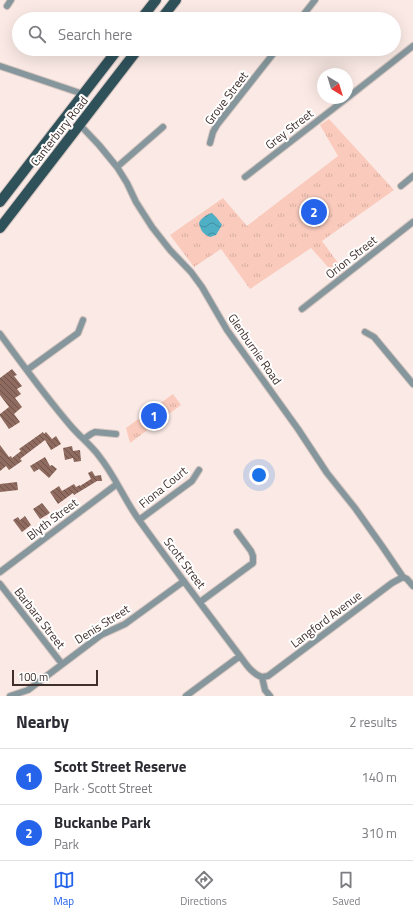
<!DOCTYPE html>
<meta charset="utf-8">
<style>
:root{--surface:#fff;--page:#f7f7f7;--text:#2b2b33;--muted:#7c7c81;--line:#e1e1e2;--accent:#2563eb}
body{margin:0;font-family:"Titillium Web",sans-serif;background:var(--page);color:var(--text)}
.compass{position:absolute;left:317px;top:68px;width:36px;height:36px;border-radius:50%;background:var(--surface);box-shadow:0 4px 16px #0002;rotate:142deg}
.scale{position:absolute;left:12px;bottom:10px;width:86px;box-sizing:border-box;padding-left:4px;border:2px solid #40302c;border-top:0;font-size:11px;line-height:14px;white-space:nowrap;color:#40302c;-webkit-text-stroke:3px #fff;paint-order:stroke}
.you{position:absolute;left:259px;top:475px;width:14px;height:14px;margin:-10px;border:3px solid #fff;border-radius:50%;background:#1a73e8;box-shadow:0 0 0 6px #1a73e833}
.badge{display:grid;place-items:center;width:26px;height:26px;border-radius:50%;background:var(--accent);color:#fff;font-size:13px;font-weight:700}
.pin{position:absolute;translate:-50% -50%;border:2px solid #fff;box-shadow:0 1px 4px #0006}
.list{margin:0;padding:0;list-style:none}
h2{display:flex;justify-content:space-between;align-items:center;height:52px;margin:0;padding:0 16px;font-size:17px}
h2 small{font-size:13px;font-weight:400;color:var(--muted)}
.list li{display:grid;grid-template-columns:26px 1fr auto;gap:12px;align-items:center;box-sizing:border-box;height:56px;padding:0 16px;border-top:1px solid var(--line)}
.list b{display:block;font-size:15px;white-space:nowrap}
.list p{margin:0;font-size:13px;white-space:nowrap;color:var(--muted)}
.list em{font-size:13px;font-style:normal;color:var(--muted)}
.icon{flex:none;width:22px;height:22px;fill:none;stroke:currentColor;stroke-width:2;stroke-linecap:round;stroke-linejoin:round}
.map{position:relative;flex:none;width:413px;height:696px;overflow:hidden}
.search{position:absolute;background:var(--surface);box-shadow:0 4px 16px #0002;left:12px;right:12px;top:12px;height:44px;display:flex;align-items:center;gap:10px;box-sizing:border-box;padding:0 14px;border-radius:22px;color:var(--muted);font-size:15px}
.sheet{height:164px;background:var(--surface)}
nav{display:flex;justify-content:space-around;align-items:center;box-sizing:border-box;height:56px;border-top:1px solid var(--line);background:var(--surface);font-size:11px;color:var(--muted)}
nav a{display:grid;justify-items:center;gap:2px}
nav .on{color:var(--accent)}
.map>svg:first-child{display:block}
.grass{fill:url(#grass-tufts)}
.water{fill:url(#water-waves)}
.building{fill:url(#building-back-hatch)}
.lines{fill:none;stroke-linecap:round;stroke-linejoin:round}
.street-casing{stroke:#d5c4bf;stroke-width:8}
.primary-casing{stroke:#d5c4bf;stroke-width:12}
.street{stroke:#85979c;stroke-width:6}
.primary{stroke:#2f515a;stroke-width:10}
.labels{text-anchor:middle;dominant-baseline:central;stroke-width:4;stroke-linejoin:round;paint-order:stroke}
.street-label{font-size:12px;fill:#40302c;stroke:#fff}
</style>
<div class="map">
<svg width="413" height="696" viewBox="0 0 413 696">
<defs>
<pattern id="grass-tufts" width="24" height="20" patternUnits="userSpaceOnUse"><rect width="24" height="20" fill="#facbbd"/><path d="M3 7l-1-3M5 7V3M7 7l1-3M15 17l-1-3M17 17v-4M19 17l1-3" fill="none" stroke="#d7afa3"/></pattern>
<pattern id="water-waves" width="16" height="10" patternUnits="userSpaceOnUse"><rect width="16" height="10" fill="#4eafc5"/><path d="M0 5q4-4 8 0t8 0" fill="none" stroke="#428fa0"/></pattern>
<pattern id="building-back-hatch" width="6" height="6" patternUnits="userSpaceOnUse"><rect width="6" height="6" fill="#8e6a5f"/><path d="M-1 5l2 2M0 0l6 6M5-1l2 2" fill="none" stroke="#6f534a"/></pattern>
</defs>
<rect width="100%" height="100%" fill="#fae9e4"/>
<!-- grass -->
<path class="grass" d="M329,119L394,190L322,241L344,271L337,277L311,248L250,289L221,249L194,267L170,235L223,198L247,226L338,156L320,125Z
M173,394L181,405L130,443L126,428Z"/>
<!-- water -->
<path class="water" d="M212,213L217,218L222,225L216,235L210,237C203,234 201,231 199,223C201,218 206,215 212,213Z"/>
<!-- building -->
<path class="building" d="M12,369L17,375L14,376L22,386L17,389L21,394L15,398L22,407L14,414L20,422L9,429L0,416V414L9,407L0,395V378Z
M43,432L44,434L46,432L52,439L56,436L61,444L51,450L45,440L20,459L22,461L9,470L6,466L0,471V445L9,457L11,456L12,458L21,451L19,449Z
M72,446L73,451L80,450L81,461L74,462L73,458L65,460L63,448Z
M45,457L50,466L52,465L57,469L49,478L39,469L34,472L30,466Z
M92,471L95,476L101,475L102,481H97L74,495L73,493L58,504L50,492L59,486L62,491L74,484L76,487L80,485V486L91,479L88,473Z
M17,482L18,490L0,492V484Z
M42,503L50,513L40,519L33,509Z
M25,516L31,525L22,532L13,520L18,517L20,520Z"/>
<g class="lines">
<!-- street casing -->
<g class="street-casing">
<path id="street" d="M7,6L11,0
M300,19L315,0
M0,66L83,94
M347,98L413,46
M80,125L99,145L117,167L127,183L136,202L152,227L170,250L191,272L202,287L227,330L298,429L327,473L355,508L382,546L403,577L407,579L413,586
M210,143L213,132L217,125L277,49
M117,167L163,127
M245,177L347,98
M401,186L413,176
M302,309L413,222
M365,332L374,337L413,384
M0,334C23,365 45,396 70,425C79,436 91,445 99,456C115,476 124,499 139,520C172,566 206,611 240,656C246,664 252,674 262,677
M27,370L78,333L83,320
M84,439L91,434L95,432L116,434
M139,520L192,481L199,470
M0,572L117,484
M0,584L62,664
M200,602L253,563V556L251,551L237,532
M262,677L268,676L392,583L403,577
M262,677L265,690L270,696
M10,696L28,690L101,635L125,624L184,581
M186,696L240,656"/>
</g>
<!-- primary casing -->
<g class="primary-casing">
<path id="primary" d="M141,19L156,0
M161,19L176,0
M0,202L118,49
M0,228L138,49"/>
</g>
<!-- street -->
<use href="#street" class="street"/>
<!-- primary -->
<use href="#primary" class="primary"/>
</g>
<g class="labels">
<!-- street labels -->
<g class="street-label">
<text transform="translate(226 98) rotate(-53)">Grove Street</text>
<text transform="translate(289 129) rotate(-38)">Grey Street</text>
<text transform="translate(59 131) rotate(-52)">Canterbury Road</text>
<text transform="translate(351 257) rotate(-38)">Orion Street</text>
<text transform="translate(255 349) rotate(55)">Glenburnie Road</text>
<text transform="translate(163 487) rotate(-39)">Fiona Court</text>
<text transform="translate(52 519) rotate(-37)">Blyth Street</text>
<text transform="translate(185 563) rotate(53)">Scott Street</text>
<text transform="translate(40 618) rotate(52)">Barbara Street</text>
<text transform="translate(326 619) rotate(-37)">Langford Avenue</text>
<text transform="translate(102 624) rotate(-32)">Denis Street</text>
</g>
</g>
</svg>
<svg class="compass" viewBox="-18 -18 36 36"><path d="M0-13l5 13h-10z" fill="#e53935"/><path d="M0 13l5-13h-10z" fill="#7c7c81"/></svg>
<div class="scale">100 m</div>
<div class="you"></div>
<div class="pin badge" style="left:154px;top:416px">1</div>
<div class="pin badge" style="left:314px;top:212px">2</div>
<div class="search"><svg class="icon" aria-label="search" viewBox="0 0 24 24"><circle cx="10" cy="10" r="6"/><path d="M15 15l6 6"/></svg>Search here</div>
</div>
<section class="sheet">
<h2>Nearby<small>2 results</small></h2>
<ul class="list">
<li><span class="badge">1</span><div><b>Scott Street Reserve</b><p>Park · Scott Street</p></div><em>140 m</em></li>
<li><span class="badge">2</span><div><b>Buckanbe Park</b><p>Park</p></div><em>310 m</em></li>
</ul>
</section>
<nav>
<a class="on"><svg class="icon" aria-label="map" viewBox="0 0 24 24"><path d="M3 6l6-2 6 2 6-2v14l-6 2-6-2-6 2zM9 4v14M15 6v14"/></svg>Map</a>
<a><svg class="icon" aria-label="directions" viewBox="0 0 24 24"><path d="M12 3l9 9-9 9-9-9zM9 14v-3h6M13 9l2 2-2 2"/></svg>Directions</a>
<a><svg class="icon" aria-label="saved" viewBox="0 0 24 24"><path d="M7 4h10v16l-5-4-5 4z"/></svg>Saved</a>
</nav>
